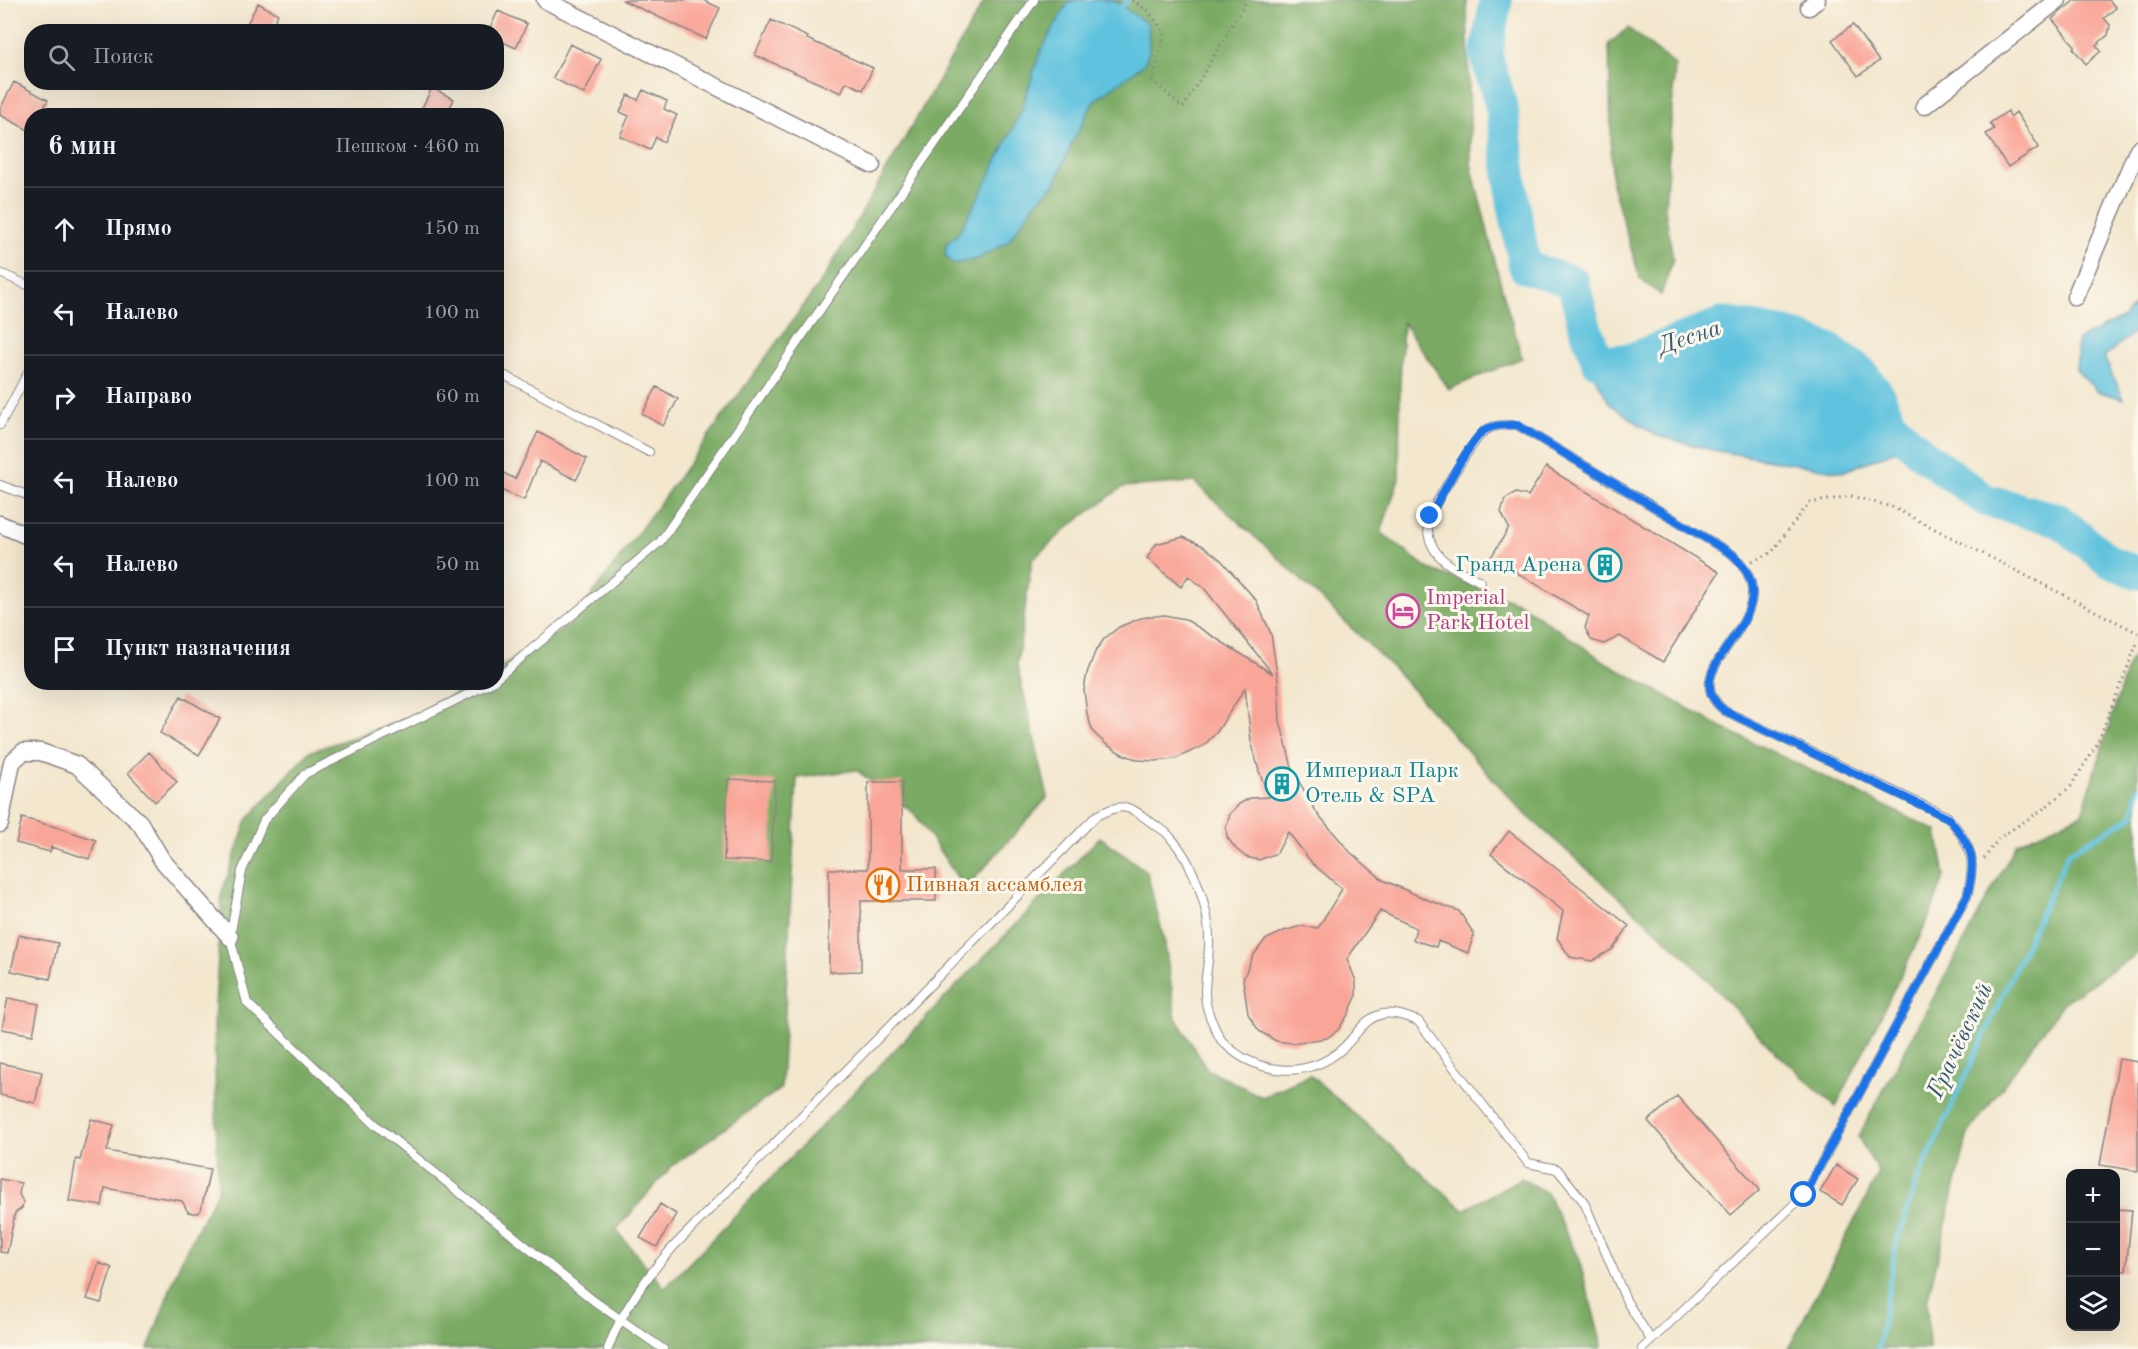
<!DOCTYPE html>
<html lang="ru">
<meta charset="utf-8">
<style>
:root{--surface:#171b24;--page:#242831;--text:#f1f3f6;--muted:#9ea1a6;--line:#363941}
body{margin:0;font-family:"Old Standard TT",serif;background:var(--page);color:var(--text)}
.controls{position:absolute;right:18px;bottom:18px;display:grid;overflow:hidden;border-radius:12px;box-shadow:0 6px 24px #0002}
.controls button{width:54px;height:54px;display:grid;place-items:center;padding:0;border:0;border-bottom:2px solid var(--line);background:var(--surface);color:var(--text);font:30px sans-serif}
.stop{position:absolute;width:18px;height:18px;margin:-14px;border:4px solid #1a73e8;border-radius:50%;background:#fff}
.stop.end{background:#1a73e8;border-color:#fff;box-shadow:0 2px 6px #0008}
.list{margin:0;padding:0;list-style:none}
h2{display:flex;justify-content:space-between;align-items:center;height:78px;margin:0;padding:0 24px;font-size:26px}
h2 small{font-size:20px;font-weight:400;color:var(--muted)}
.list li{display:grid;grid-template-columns:39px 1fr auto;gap:18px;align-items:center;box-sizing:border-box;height:84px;padding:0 24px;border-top:2px solid var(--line)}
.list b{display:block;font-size:22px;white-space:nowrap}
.list em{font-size:20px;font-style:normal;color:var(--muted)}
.icon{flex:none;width:33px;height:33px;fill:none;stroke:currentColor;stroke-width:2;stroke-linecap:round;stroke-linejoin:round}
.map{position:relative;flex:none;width:2138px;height:1349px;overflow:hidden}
.search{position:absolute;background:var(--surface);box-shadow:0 6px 24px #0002;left:24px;top:24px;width:480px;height:66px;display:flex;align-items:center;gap:15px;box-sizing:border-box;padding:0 21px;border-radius:24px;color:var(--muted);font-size:22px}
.panel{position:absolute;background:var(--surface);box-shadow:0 6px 24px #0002;left:24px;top:108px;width:480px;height:582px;border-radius:24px}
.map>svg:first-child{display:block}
.forest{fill:#7aaa63;stroke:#4e664f;stroke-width:1.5}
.water{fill:#5fc2de;stroke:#40728c;stroke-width:1.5}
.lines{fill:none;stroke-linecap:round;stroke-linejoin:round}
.stream{stroke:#5fc2de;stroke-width:5}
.river{stroke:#5fc2de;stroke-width:33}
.building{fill:#f9a698}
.lane-casing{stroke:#8a8484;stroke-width:10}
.street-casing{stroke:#8a8484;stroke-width:19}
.path{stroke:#8a8484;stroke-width:3;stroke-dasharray:1.5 4.5;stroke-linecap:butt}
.lane{stroke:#fff;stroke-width:8}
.street{stroke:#fff;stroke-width:16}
.route{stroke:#1a73e8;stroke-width:8}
.labels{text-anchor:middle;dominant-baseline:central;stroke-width:6;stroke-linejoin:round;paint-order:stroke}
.culture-label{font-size:22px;fill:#0d838f;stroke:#fbf7ec;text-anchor:end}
.hotel-label{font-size:22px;fill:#b23c85;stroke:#fbf7ec;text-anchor:start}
.food-label{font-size:22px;fill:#c56008;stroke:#fbf7ec;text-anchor:start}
.water-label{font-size:24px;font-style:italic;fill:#375a74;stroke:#fbf7ec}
</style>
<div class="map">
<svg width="2138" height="1349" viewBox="0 0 2138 1349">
<rect width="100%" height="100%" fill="#fbf7ec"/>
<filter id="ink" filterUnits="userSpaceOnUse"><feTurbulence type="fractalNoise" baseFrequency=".0167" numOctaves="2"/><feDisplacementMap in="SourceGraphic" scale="12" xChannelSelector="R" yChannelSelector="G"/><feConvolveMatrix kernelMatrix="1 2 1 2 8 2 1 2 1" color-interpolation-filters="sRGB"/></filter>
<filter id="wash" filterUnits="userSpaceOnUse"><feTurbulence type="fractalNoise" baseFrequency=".008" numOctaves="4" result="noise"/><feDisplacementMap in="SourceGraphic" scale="24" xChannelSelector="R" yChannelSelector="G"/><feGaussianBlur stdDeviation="1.35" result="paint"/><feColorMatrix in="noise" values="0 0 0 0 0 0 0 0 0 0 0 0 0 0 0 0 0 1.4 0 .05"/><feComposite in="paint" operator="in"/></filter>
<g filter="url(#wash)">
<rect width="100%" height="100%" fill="#f3e7ce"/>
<!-- forest -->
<path class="forest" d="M985,0H1467L1471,164L1502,289L1522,358L1449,389L1403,323L1400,381L1399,478L1381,532L1427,568L1519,603L1607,663L1723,728L1937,831L1945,876L1927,922L1836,1107L1768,1045L1687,958L1520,809L1394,669L1274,554L1194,482L1123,487L1071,525L1032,560L1017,665L1048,797L965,889L915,814L856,770L797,778L781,1088L671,1167L616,1230L665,1288L1100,837L1147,872L1165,944L1176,1018L1207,1069L1262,1097L1310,1075L1464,1210L1521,1178L1547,1193L1579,1260L1602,1344L1601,1349H148L181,1260L218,1190L214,1024L222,892L247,820L309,752L419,715L473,683L496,682L497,669L569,626L665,496L825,276Z
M1628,28L1675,65L1665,209L1673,259L1661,295L1640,279L1612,184L1609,44Z
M2138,651V953L2065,1001L1968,1134L1927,1302L1929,1349H1788L1879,1173L1858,1137L2017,843L2082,814L2128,664Z"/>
<!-- water -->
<path class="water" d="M1076,0H1112L1148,24L1149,51L1144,64L1094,101L1071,145L1055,184L1036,202L1008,242L977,259L953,264L945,255L947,243L958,234L981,193L1021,112L1040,52L1068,3Z
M2138,302V329L2104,357L2124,399L2097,391L2076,370L2078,340L2122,318Z
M1723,323C1772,331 1824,337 1861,372C1879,389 1897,423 1912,444L1842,472L1712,450L1655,435L1610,404L1595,377L1598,362L1698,333Z"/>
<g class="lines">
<!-- stream -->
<path class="stream" d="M1121,7L1128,0
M1878,1349L1896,1245L1916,1183L2069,852L2133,816L2138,788"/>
<!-- river -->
<path class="river" d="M1496,0L1486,55L1502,108L1513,200L1525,267L1573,282L1584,324L1598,362L1629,360L1723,323L1786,334L1827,348L1861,372L1877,393L1892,425L1925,456L1985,500L2059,520L2110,562L2138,573"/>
</g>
<g id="blocks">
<!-- building -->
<path class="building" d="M622,0H703L720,8L706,39Z
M2075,0H2109L2116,8L2104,18L2110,25L2108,35L2096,45L2101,51L2086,64L2073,48L2075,46L2052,19Z
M258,3L278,14L269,32H257L246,26Z
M498,11L527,24L516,48L496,39V32H488Z
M771,20L808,37L807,39L873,68L863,90L846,82L841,93L755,55Z
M1853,25L1879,61L1858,76L1832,40Z
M570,44L601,59L584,94L553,78Z
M14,82L48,100L39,116H32V132L0,115V109Z
M432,88L454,99L446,116H418Z
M643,90L667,101L664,109L677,115L664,142L656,137L650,150L620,136L629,116L620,112L628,95L638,100Z
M2008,111L2010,117L2016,112L2039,147L2008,167L1986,134L1994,129L1990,123Z
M657,387L678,399L663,426L642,414Z
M538,432L587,459L576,480L540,461L524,500L496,488V469L515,479Z
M1546,467L1719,572L1663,662L1620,636L1604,644L1591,640L1585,628L1589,616L1491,557L1509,528L1501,512L1505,499L1516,493L1528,496Z
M1183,537L1203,546L1221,560L1256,600L1271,634L1278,681L1280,721L1293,771L1317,813L1350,852L1383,880L1428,900L1459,911L1474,934L1468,953L1438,941L1436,947L1413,940L1416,928L1380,911L1347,959L1356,981V997L1348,1015L1338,1030L1327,1038L1292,1043L1276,1041L1259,1031L1248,1014L1243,979L1253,956L1265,940L1284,931L1301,926L1318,928L1342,889L1312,863L1288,832L1277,853L1259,860L1246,857L1236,849L1227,837L1226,827L1230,814L1239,804L1250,798L1269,797L1259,771L1251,741L1245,688L1217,732L1203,746L1175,759L1155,761L1139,760L1122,754L1107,745L1093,732L1087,714L1084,690L1087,673L1095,652L1104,639L1119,627L1141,618L1164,615L1185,619L1273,674L1204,588L1188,576L1181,587L1147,558L1156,544Z
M181,696L220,719L199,755L160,733Z
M149,752L177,782L155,802L128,773Z
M728,779L775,781L771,862L724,860Z
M868,782H902V869H936V901H861V971L829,972V869H868Z
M22,818L56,827L96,840L89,859L51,847L50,852L16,843Z
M1509,831L1629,926L1613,949L1592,961L1570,957L1557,938L1563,911L1491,854Z
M19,935L58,943L50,979L11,971Z
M8,998L39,1004L33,1035L2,1029Z
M2119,1059L2138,1062V1171L2100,1165Z
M0,1063L42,1072L35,1103L0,1095Z
M1677,1096L1760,1190L1731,1215L1648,1121Z
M91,1119L114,1125L107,1151L210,1169L201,1210L198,1213H193L188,1212L182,1201L105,1188L102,1206L69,1201L76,1159L80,1160Z
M1836,1165L1858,1179L1842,1205L1820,1192Z
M0,1179L21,1183L19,1194L23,1202L22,1208L15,1213L7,1253L0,1252Z
M660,1204L676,1214L657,1247L640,1238Z
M2115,1209L2132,1210L2126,1271H2115Z
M99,1263L112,1268L101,1303L87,1299Z"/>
</g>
</g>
<g filter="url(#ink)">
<use href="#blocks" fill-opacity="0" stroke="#8a8484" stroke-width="1.5"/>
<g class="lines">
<!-- lane casing -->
<g class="lane-casing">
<path id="lane" d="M0,273L32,287
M496,371L649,452
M0,425L32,365
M0,485L32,497
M1481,582C1465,573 1442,565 1433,547C1428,538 1426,526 1430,516C1435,503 1476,435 1486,430C1495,424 1507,425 1517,425L1732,554C1801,617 1666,666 1725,711L1948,817C1972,847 1977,859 1967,896L1804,1195L1642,1349
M496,679L660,542L1034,0
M493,682L305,774L264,820L242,871L230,937L247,1003L377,1126L594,1301L663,1349
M608,1349C619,1315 649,1273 674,1246L1096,816C1124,802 1128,805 1152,823C1158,827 1166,831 1170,837C1194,863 1211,912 1209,946C1208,979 1198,994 1214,1026C1217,1032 1219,1038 1223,1042C1256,1075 1307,1080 1342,1049C1356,1037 1363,1018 1383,1014C1395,1012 1407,1017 1418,1021L1528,1163L1557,1169L1584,1202L1627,1302L1651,1340"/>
</g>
<!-- street casing -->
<g class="street-casing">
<path id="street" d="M545,0L872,165
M1809,7L1817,0
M1924,106L2058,0
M2075,297L2138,149
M0,524L32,538
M0,824L12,762L23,752H41L77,765L140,823L162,860L230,937"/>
</g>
<!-- path -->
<path class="path" d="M1132,0L1148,11L1165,33L1152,80L1183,108L1247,0
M1752,561L1771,553L1809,503L1851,496L1892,507L2138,633
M1984,859L1999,838L2042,810L2071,786L2097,744L2138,641"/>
<!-- lane -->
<use href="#lane" class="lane"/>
<!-- street -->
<use href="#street" class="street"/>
</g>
</g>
<g class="lines" filter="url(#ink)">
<!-- route -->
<path class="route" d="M1430,516C1440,498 1471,438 1485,430C1495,424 1507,425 1517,425L1732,554C1801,617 1666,666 1725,711L1948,818C1973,847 1977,859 1967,896L1804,1195"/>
</g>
<!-- icons -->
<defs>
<g id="building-ring" transform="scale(1.725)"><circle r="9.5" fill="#fbf7ec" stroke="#0f9aa8" stroke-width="1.5"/><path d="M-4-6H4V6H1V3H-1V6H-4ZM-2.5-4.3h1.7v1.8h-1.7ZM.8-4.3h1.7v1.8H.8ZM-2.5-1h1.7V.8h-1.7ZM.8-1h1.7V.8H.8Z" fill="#0f9aa8"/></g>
<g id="hotel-ring" transform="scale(1.725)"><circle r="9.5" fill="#fbf7ec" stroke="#d1479c" stroke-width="1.5"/><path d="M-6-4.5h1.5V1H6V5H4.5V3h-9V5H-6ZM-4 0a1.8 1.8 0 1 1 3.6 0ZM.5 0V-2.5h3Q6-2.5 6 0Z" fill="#d1479c"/></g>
<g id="restaurant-ring" transform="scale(1.725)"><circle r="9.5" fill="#fbf7ec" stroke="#e8710a" stroke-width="1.5"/><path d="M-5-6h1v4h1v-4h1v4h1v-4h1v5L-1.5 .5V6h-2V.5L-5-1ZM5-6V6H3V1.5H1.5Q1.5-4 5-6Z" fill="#e8710a"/></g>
</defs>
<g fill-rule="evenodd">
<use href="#building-ring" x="1605" y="565"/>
<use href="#hotel-ring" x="1403" y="611"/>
<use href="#building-ring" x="1282" y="784"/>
<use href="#restaurant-ring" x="883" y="885"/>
</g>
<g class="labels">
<!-- culture labels -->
<g class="culture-label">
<text x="1582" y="565">Гранд Арена</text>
<text x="1305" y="771" text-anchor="start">Империал Парк<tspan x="1305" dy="25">Отель &amp; SPA</tspan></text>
</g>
<!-- hotel labels -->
<g class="hotel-label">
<text x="1426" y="598">Imperial<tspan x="1426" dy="25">Park Hotel</tspan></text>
</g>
<!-- food labels -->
<g class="food-label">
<text x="906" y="885">Пивная ассамблея</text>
</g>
<!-- water labels -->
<g class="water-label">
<text transform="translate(1690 338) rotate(-18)">Десна</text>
<text transform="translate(1961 1041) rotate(-65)">Грачёвский</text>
</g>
</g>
</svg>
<div class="controls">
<button>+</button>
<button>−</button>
<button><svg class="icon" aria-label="layers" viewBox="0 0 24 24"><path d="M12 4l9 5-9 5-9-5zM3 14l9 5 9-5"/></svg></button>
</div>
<div class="stop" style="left:1804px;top:1195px"></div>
<div class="stop end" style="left:1430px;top:516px"></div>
<div class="search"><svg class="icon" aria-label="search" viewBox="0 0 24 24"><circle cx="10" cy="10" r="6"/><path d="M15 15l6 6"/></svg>Поиск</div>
<section class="panel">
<h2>6 мин<small>Пешком · 460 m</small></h2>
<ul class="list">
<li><svg class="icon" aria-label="ahead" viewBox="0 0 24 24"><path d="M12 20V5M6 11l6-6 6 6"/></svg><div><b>Прямо</b></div><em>150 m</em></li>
<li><svg class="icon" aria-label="left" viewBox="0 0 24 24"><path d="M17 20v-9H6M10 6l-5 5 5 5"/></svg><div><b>Налево</b></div><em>100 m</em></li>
<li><svg class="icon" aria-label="right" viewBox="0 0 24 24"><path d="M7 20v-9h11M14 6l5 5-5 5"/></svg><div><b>Направо</b></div><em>60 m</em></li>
<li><svg class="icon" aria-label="left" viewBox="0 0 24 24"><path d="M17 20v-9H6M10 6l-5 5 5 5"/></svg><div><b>Налево</b></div><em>100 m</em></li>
<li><svg class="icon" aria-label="left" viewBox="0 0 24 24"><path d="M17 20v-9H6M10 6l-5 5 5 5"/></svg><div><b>Налево</b></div><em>50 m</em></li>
<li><svg class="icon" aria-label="arrive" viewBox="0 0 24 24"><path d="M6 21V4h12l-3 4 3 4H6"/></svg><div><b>Пункт назначения</b></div></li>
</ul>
</section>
</div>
